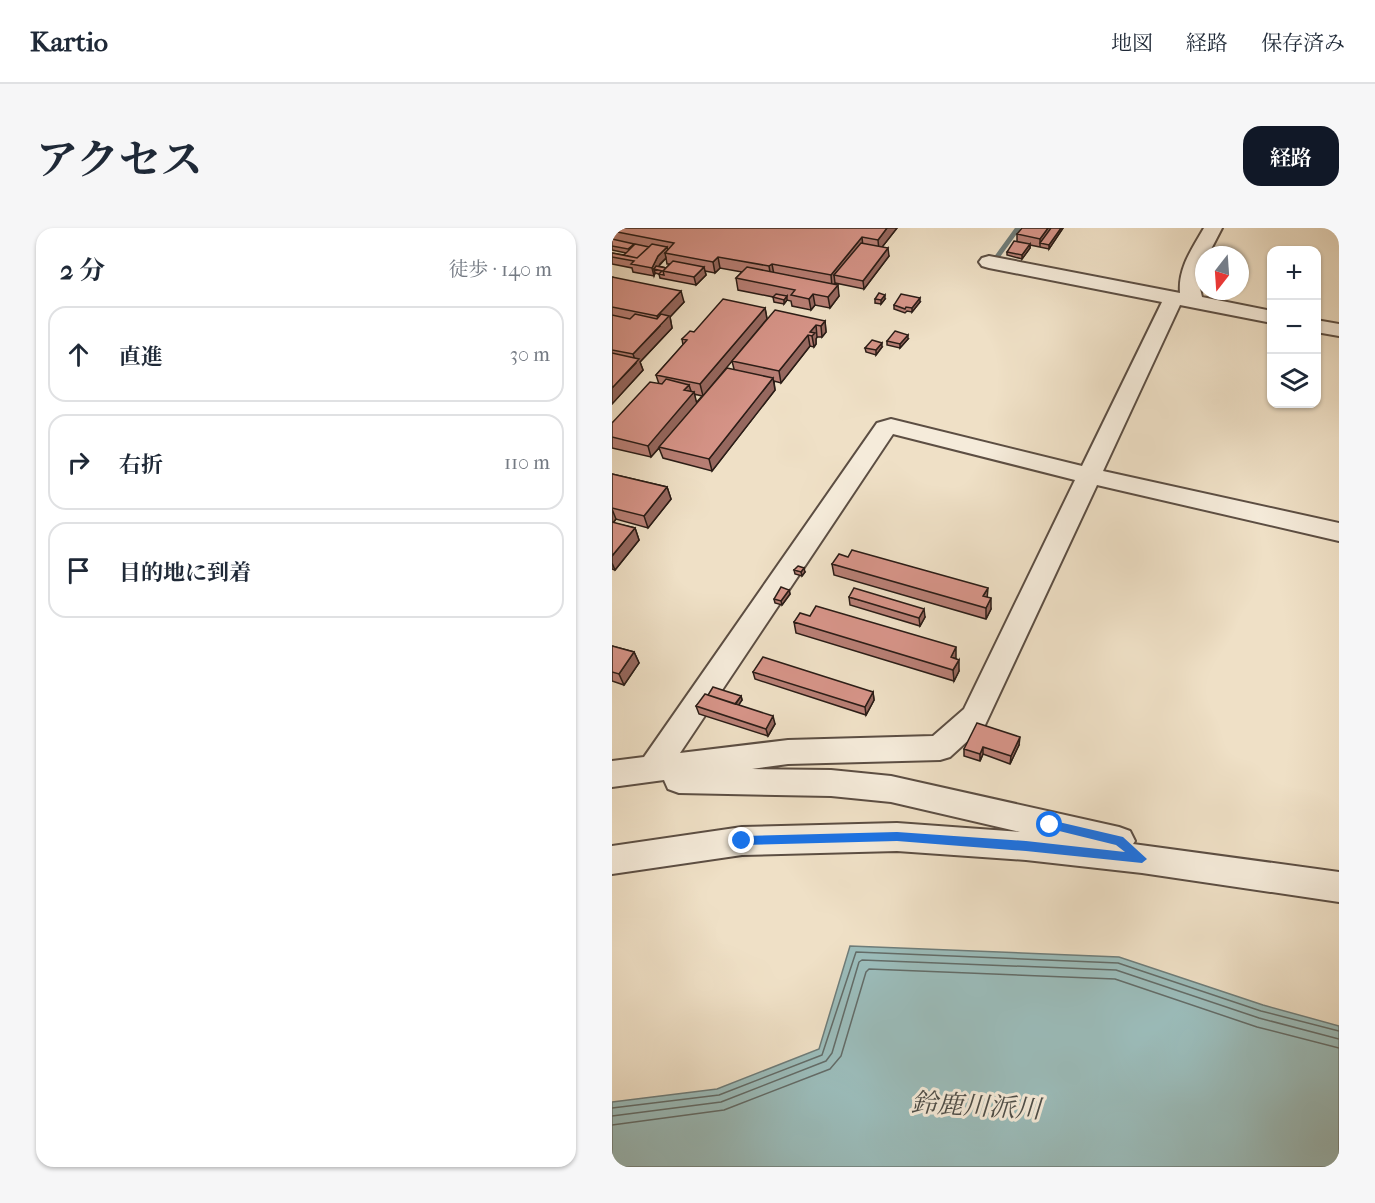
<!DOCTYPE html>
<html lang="ja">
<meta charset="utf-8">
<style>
:root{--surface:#fff;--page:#f6f6f7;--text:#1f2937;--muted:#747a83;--line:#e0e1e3;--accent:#111827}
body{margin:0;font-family:"IM FELL French Canon","Noto Serif JP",serif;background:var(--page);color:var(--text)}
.controls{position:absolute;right:18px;top:18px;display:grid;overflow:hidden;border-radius:12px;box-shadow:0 2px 4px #0004}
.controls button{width:54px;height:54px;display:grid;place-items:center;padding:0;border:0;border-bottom:2px solid var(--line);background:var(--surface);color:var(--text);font:30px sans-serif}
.compass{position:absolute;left:583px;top:18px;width:54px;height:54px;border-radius:50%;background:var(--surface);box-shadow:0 2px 4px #0004;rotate:197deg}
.stop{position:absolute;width:18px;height:18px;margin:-14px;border:4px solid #1a73e8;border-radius:50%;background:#fff}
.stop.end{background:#1a73e8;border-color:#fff;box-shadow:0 2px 6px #0008}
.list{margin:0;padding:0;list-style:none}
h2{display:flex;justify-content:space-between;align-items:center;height:78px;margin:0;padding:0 24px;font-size:26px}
h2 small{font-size:20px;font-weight:400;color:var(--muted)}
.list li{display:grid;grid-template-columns:39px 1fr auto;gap:18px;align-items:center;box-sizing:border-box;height:96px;margin:0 12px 12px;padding:0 12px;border:2px solid var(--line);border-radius:18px}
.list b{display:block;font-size:22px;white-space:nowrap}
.list em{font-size:20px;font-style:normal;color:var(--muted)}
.icon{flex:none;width:33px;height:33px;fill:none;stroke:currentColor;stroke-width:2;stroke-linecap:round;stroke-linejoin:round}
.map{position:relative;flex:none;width:727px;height:939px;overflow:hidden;border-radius:18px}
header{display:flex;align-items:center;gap:36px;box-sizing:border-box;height:84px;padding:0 30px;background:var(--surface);border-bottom:2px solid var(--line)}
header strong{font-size:28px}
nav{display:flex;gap:33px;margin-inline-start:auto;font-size:21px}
.intro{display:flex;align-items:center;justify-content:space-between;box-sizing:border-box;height:144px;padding:0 36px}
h1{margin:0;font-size:42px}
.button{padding:15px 27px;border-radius:18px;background:var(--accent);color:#fff;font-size:21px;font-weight:700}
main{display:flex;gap:36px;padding:0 36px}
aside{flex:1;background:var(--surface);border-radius:18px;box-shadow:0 2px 4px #0004}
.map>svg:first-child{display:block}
.water{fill:#9bbcba;stroke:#6e7c79;stroke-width:1.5}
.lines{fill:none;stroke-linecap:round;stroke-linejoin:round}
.shore{stroke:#636c68;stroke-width:1.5}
.stream{stroke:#6e7c79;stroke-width:5}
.minor-casing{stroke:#5c4e43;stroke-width:4}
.minor{fill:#f5ebda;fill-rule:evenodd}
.wall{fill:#b87f75;stroke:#2b1d17;stroke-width:1.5;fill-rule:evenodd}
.shaded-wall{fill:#96685f;stroke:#2b1d17;stroke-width:1.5}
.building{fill:#d69488;stroke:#2b1d17;stroke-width:1.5}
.route{fill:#1a73e8}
.labels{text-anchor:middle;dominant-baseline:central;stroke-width:6;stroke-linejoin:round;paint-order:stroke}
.near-water-label{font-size:26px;font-style:italic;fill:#4d4d48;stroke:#f5ebda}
</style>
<header>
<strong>Kartio</strong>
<nav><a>地図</a><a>経路</a><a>保存済み</a></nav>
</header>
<div class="intro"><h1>アクセス</h1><a class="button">経路</a></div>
<main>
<aside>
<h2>2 分<small>徒歩 · 140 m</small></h2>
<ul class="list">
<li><svg class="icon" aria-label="ahead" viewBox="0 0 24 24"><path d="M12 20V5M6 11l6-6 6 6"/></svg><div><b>直進</b></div><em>30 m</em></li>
<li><svg class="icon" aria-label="right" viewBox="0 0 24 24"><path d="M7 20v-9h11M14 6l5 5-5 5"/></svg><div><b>右折</b></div><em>110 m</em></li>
<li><svg class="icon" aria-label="arrive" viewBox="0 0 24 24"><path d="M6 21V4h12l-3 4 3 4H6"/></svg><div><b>目的地に到着</b></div></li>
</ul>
</aside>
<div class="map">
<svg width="727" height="939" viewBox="0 0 727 939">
<rect width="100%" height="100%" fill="#efe0c6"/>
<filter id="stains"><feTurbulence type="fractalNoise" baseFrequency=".00333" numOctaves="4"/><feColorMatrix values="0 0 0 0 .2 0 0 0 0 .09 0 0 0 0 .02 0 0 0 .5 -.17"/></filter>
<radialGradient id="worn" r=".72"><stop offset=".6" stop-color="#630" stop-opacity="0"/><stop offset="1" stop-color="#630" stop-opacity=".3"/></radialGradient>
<!-- water -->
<path class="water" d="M238,718L507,729L651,777L727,798V939H0V874L105,861L207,821Z"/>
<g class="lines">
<!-- shore -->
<path class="shore" d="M0,880L107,867L210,827L244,724L506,735L649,783L727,803
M0,888L109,874L214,833L220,825L247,734L250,732L504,742L647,790L727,811
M0,897L112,882L218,841L229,828L254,744L257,741L503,751L645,799L727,820"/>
<!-- stream -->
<path class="stream" d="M385,29L406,0"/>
<!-- minor casing -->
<g class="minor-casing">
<path id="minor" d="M592,0H610L596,27H592L587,56L590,69L660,83V95L568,77L491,243L727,295V313L485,257L373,497L338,529L328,532L176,536L140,541L219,542L279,548L507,599L518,603L523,613L521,616L727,644V674L530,645L414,632L285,623L130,627L0,646V618L130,599L285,595L408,604L279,574L219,568L67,565L56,561L52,552L0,559V533L32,529L265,195L279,191L470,238L550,74L377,40L370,38L367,34L370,30L377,28L568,65C566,40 580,21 592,0ZM281,206L463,252L352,481L321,508L176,512L68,525Z
M704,92L727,96V108L704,104Z"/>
</g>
<!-- minor -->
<use href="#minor" class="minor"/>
</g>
<!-- wall -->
<path class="wall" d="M0,0H285L270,19L277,28L252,61L223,55V56L227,68L218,80L203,77L199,82L180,78L179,73L175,72L172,76L162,74L161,69L126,62L124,50L130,44L108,40L103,45L93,43L94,47L84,57L53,51L48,50L47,46L43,45L42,48L21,44L20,40L0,36V25L12,27L14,25L0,22ZM54,30L55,36H58L54,40L47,38Z
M451,0L437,21L418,17V20L410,31L395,27V24L405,14V6Z
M0,49L72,74L58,89L60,100L28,134L31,142L0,176Z
M263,71H273L269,76L263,75Z
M308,74L300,84L295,83L293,85L282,81V77Z
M153,80L155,91L98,159L122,141L120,133L213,93L214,104L210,109H205L204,111V116L202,119L198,118L169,155L162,153L163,162L100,243L51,230L47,220L39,229L0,220V195L47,156L44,147L71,117L70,111L82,104ZM82,166L90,168L84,175Z
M296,111L288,120L275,117V113Z
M270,119L264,127L254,124L253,120Z
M0,246L55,259L59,271L36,300L4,291L1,295L23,300L27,312L3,342L0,341Z
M220,336L375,369L379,381L374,391L222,347Z
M182,342L193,344L190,348L183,346Z
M177,362L178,366L170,377L163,375L162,371Z
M237,369L313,389L308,398L238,377Z
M182,394L344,431L347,443L342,453L184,405Z
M0,418L22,424L27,435L12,457L0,453Z
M141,444L261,464L262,472L254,487L143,451Z
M96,467L129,468L130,472L126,477L163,496L156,508L87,486L84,478Z
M407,517L398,536L371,526L368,533L352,528V521Z"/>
<!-- shaded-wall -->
<path class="shaded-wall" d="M275,0H285L267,23L266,12Z
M436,0H441L428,15V19V11Z
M449,0H451L437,21V17Z
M250,9L251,20L222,47L223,55L220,59L219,47Z
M418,16V20L410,31V27Z
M55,19L57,25H53L54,30L48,36L45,42L42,41L43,45L42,48L40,40L46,28Z
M276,20L277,28L252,61L251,53Z
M106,29L108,40L103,45L101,34Z
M160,36L162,47L159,50L157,38Z
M92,39L94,47L84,57L82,49Z
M226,57L227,68L218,80L216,69Z
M69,63L72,74L58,89L60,100L28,134L31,142L0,176V160L24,135L21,126L48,98L45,88Z
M201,66L203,77L199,82L197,71Z
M273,67V71L269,76V72Z
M175,68V72L172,76V72Z
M308,70V74L300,84V80Z
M153,80L155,91L91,168L88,156Z
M213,93L214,104L210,109L209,98Z
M204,97L205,109L204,111V116L202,119L200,108L198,104Z
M196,107L198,118L169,155L167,143Z
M296,107V111L288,120V116Z
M270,115V119L264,127V122Z
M161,150L163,162L100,243L97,231Z
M77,157L80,166L82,164L85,176L39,229L36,218L72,162Z
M55,259L59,271L36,300L32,288Z
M0,281L4,291L0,296Z
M23,300L27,312L3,342L0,335V328Z
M192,340L193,344L190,348L189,344Z
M376,360L375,371L371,368Z
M177,362L178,366L170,377L169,373Z
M379,370V381L374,391V380Z
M312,381L313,389L308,398L307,390Z
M344,419V431L339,429Z
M22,424L27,435L12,457L7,446Z
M347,432V443L342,453L341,442Z
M261,464L262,472L254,487L253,479Z
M129,468L130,472L124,481L123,477Z
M161,488L163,496L156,508L154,501Z
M408,509L407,517L398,536L399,528Z
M371,519V526L368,533V526Z"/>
<!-- building -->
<path class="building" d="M0,0H275L266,12L250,9L219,47L160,36L157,38L106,29L101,34L53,25L62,15L0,3Z
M410,0H436L428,11L405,6Z
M439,0H449L437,17L428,15Z
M0,11L22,16L16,21L0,18Z
M402,13L418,16L410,27L395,24Z
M249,15L276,20L251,53L222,47Z
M23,16L37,19L25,30L12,27Z
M40,16L55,19L46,28L40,40L19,36L22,33L0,29V25L25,30Z
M61,33L92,39L82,49L51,43Z
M44,38L54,40L51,43L52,47L47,46L50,43L42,41Z
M135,39L226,57L216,69L201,66L197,71L179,67L183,62L124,50Z
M0,49L69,63L45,88L0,79Z
M267,65L273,67L269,72L263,71Z
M164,66L175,68L172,72L161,69Z
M289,66L308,70L300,80L294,79L293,81L282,77Z
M111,71L153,80L88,156L44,147L75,112L70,111L78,103L82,104Z
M163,82L213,93L209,98L204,97L198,104L203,105L200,108L196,107L167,143L120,133Z
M23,86L45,91L49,86L57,88L21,126L0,122V87L18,91Z
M283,103L296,107L288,116L275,113Z
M260,112L270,115L264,122L253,120Z
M0,125L27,131L0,160Z
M115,140L161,150L97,231L47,219Z
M54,151L77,157L72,162L82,164L36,218L0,209V195L38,154L50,156Z
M0,246L55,259L32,288L0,280Z
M0,294L23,300L0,328Z
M240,322L376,360L371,368L379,370L374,380L220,336L227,326L236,329Z
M186,338L192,340L189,344L182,342Z
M169,359L177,362L169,373L162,371Z
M242,360L312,381L307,390L237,369Z
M204,378L344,419L339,429L347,432L341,442L182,394L188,385L198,388Z
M0,418L22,424L7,446L0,444Z
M151,429L261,464L253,479L141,444Z
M101,459L129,468L123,476L96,467Z
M93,466L161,488L154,501L84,478Z
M365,495L408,509L399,528L371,519L368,526L352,521Z"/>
<!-- route -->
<path class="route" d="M438,592L511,609L535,631L530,635L414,623L285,613L130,617L124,613L130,608L285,604L414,613L513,624L504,617L435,600L433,597Z"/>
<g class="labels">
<!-- near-water labels -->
<g class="near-water-label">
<text transform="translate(364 878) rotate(3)">鈴鹿川派川</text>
</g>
</g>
<rect width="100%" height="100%" filter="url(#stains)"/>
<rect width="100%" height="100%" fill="url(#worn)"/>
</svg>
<div class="controls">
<button>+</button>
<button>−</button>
<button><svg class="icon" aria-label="layers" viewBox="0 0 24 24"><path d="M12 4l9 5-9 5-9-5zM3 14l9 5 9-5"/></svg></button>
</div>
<svg class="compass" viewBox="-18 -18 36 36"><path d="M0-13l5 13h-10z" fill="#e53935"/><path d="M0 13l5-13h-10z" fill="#747a83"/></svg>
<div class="stop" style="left:438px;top:597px"></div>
<div class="stop end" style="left:130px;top:613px"></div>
</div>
</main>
